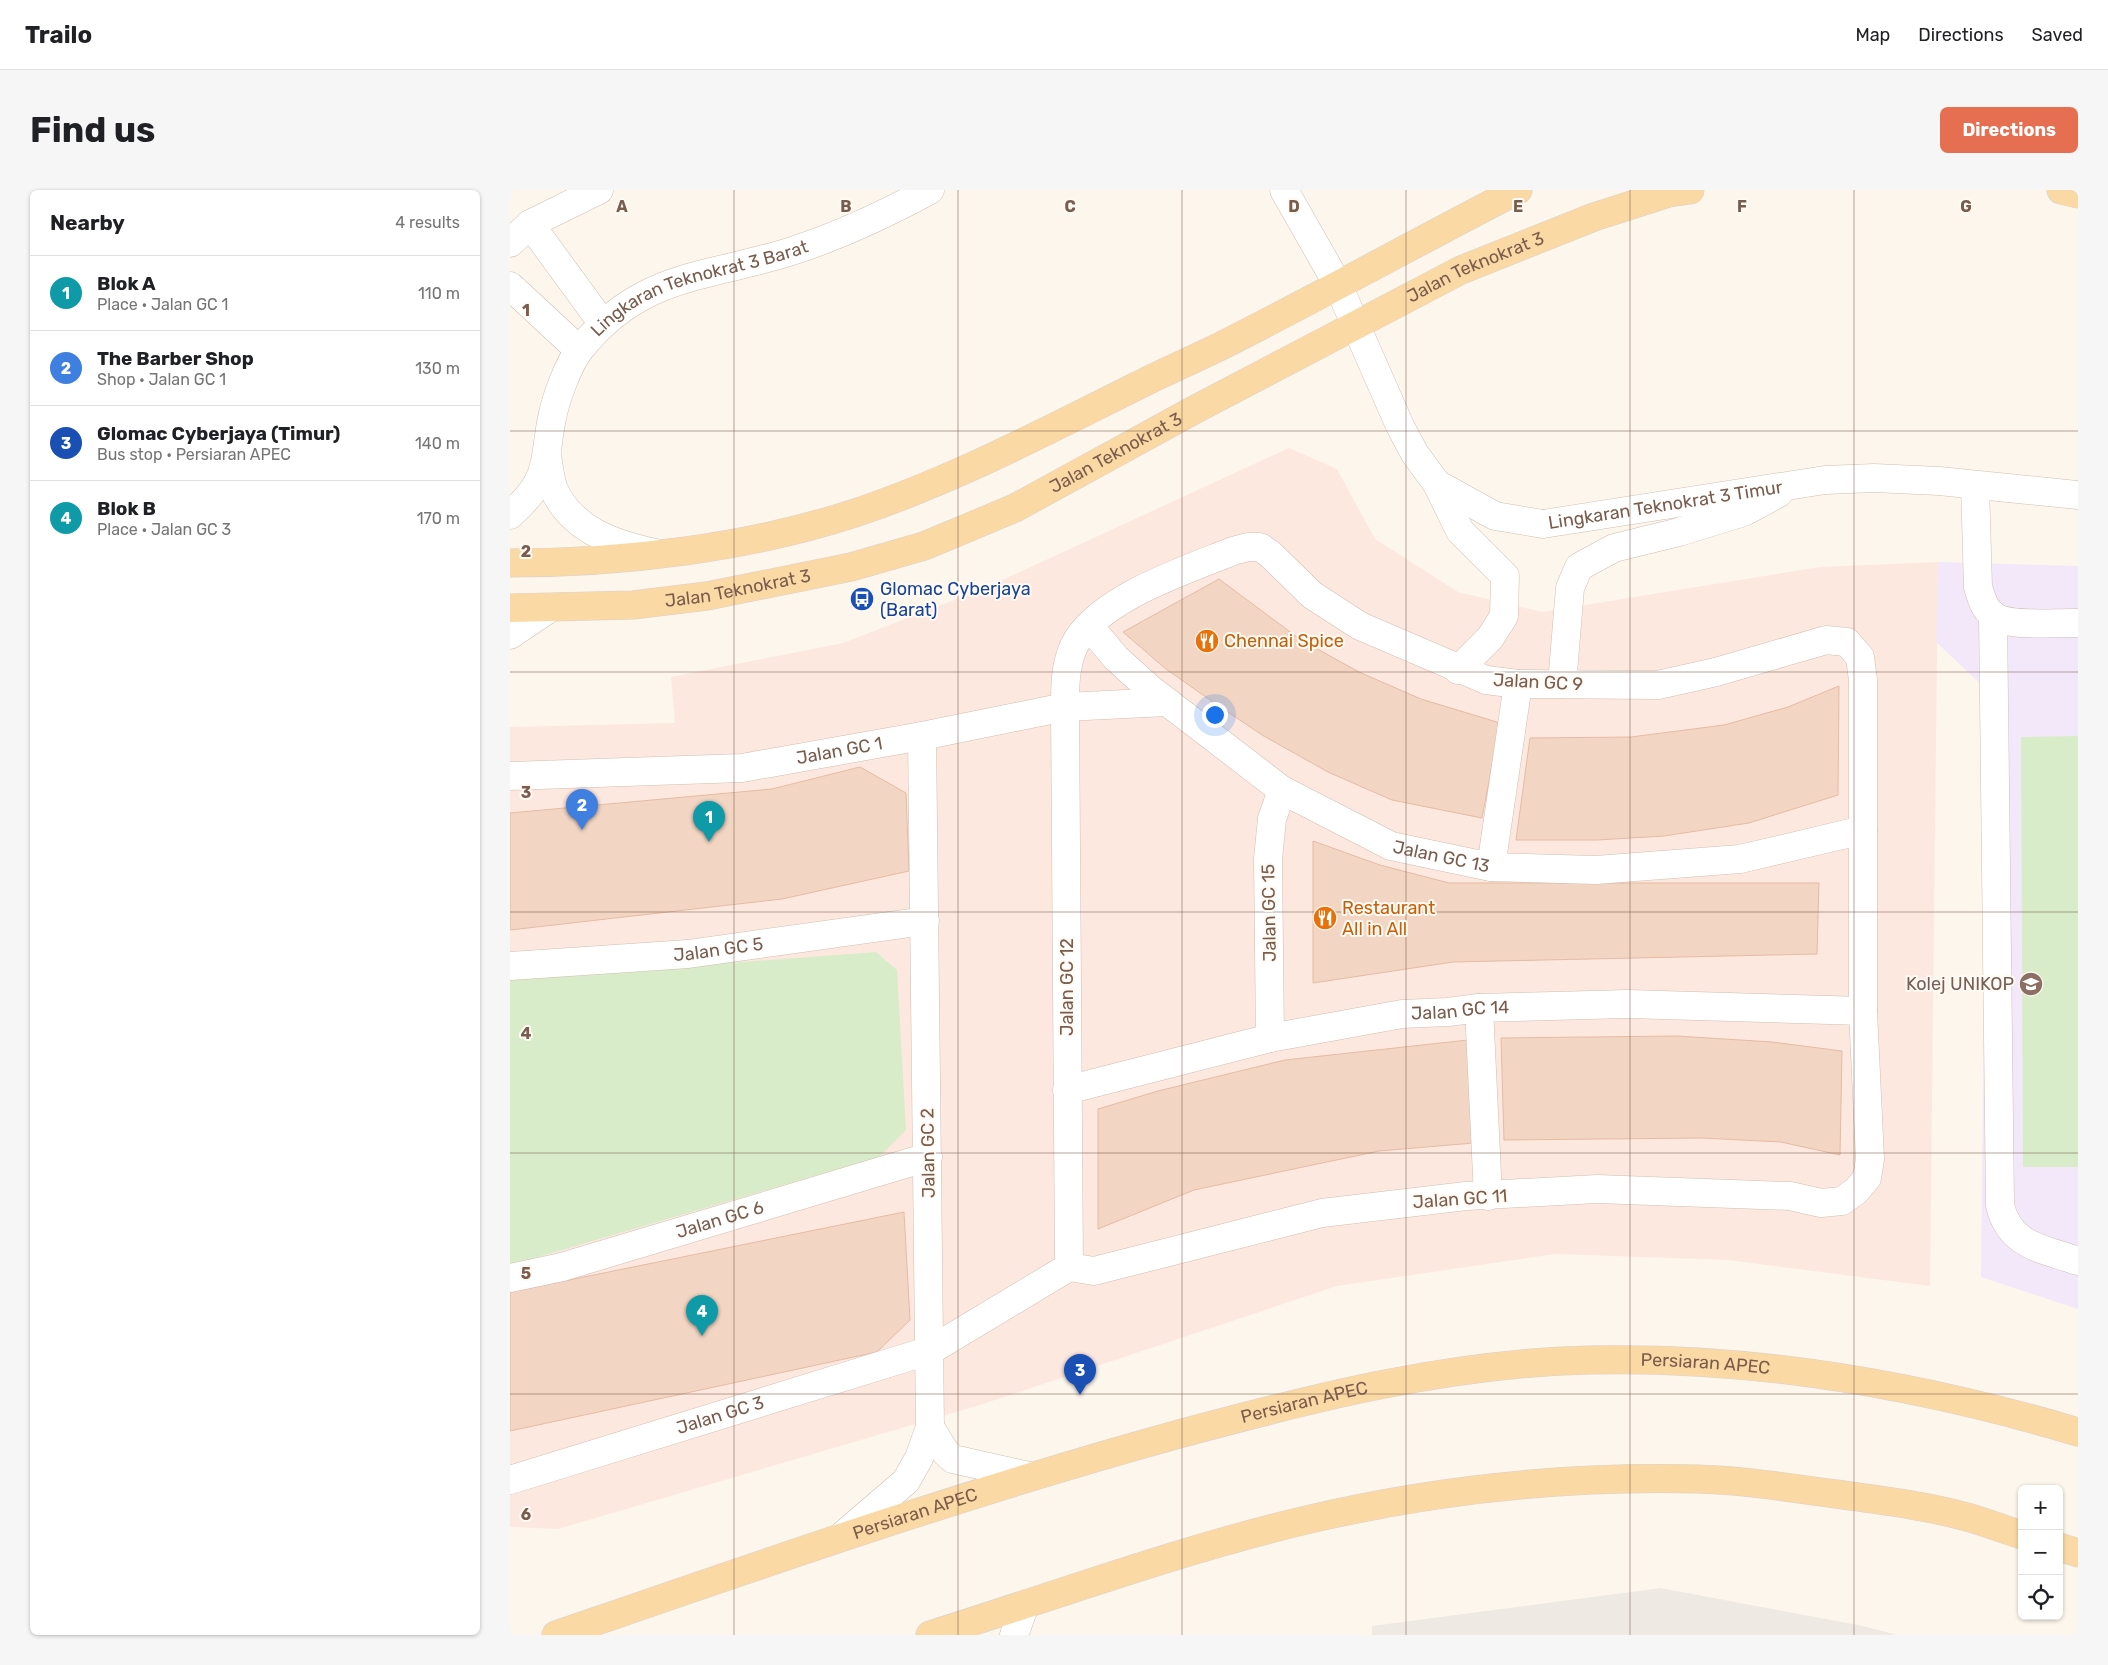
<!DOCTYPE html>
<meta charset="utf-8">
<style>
:root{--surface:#fff;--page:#f6f6f6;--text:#202124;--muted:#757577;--line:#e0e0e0;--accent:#e76f51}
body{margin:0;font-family:Rubik,sans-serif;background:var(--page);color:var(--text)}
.controls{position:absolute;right:15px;bottom:15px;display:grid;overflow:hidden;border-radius:8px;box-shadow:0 1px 4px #0004}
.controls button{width:45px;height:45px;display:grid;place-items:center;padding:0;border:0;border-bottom:1px solid var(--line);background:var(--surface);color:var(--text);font:25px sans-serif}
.you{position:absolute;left:704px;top:524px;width:18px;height:18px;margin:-12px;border:4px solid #fff;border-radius:50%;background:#1a73e8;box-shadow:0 0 0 8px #1a73e833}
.badge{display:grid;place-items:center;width:32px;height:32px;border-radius:50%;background:var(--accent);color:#fff;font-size:16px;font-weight:700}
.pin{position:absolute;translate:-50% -41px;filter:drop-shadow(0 1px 2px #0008)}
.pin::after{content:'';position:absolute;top:26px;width:18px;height:15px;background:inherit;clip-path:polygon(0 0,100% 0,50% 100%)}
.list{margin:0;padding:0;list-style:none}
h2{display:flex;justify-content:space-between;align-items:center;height:65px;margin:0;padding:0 20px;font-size:21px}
h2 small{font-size:16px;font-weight:400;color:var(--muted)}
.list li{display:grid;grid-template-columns:32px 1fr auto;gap:15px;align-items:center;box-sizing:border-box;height:75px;padding:0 20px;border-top:1px solid var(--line)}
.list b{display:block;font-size:19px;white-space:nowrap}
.list p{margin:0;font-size:16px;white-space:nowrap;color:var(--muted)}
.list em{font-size:16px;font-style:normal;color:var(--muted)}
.icon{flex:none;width:28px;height:28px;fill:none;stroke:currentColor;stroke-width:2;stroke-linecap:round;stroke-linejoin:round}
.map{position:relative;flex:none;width:1568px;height:1445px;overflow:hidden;border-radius:8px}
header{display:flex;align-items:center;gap:30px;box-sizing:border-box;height:70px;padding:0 25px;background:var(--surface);border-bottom:1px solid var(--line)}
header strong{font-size:24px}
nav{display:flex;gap:28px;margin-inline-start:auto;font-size:18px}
.intro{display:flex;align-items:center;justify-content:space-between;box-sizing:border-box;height:120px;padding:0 30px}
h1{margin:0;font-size:35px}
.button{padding:12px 22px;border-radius:8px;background:var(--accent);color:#fff;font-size:18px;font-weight:700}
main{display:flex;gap:30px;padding:0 30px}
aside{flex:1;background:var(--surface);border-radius:8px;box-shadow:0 1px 4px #0004}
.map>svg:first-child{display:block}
.commercial{fill:#fde8e0}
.industrial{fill:#efe9e4}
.education{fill:#f3e8fa}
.green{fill:#d8ecc9}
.building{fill:#f3d5c3;stroke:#e6bba3}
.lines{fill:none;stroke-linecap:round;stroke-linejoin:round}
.minor-casing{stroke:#d1beb0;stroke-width:29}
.major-casing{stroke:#dad1cd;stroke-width:29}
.minor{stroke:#fff;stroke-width:28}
.major{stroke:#fbd9a5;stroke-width:28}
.grid{fill:none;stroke:#7a5c4d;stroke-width:1;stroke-opacity:0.55}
.labels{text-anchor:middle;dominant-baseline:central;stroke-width:4;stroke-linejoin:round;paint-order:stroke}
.street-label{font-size:18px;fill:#7a5c4d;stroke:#fffaf3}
.transit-label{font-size:18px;fill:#164399;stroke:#fffaf3;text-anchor:start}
.food-label{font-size:18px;fill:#c56008;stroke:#fffaf3;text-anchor:start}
.education-label{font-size:18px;fill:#785e54;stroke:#fffaf3;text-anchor:end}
.grid-label{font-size:16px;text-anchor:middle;font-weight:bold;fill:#7a5c4d;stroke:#fffaf3;stroke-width:4;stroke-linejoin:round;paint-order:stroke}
</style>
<header>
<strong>Trailo</strong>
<nav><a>Map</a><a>Directions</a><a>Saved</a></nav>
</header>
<div class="intro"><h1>Find us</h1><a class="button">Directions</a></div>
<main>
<aside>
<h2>Nearby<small>4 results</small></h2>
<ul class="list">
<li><span class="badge" style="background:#0f9aa8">1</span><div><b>Blok A</b><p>Place · Jalan GC 1</p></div><em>110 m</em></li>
<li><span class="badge" style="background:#3f7fe0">2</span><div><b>The Barber Shop</b><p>Shop · Jalan GC 1</p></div><em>130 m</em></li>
<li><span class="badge" style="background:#1a4fb4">3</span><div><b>Glomac Cyberjaya (Timur)</b><p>Bus stop · Persiaran APEC</p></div><em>140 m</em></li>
<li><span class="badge" style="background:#0f9aa8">4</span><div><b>Blok B</b><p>Place · Jalan GC 3</p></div><em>170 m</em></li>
</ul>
</aside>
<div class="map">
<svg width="1568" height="1445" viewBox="0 0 1568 1445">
<rect width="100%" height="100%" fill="#fdf6ec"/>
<!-- commercial -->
<path class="commercial" d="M779,258L827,279L865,349L948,402L1032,422L1310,377L1428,372L1420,1096L1218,1070L1045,1064L827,1096L470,1215L48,1339L0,1337V537L165,533L161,487L333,453L473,399Z"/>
<!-- industrial -->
<path class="industrial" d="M1151,1398L1353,1436L1387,1445H862V1436Z"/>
<!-- education -->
<path class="education" d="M1428,372L1568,376V1119L1471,1087L1477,500L1426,452Z"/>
<!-- green -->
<path class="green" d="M1568,546V977H1513L1511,547Z
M366,762L387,780L396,940L369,967L4,1074L0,1073V789Z"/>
<!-- building -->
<path class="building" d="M709,389L791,450L849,482L911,509L990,533L972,628L882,610L818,582L752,545L703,512L656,479L613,442Z
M1329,496L1328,605L1239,633L1154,646L1087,650H1006L1020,548L1121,547L1214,535L1278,517Z
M350,577L396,603L399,681L272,709L0,740V623L262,599Z
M803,651L870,675L939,693H1309L1307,764L943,772L803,793Z
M1167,846L1262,852L1332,861L1330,965L1271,952L1192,948L994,950L991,848Z
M958,850L964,953L869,961L684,1000L588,1039V919L648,901L775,870Z
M394,1022L400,1130L367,1162L0,1241V1102Z"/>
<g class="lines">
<!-- minor casing -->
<g class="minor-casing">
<g id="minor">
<path id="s1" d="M774,0L828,95L890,236L905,264L927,294L985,326L1033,334L1315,290L1364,288L1429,291L1568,305"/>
<path d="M20,34L93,134"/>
<path d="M0,53L20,34L89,0"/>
<path d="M0,96L69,160"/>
<path d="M37,266C39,276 40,290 44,300C63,341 105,354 145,363"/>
<path d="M927,294L950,341L995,386L994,426L980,448L948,480"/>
<path d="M1465,295L1468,397C1471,407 1474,418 1482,425C1498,438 1547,432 1568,433"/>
<path id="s2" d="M0,325C10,316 20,306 27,294C38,274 37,250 42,228C46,208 58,174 71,158C132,83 196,88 279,62C329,46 374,25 420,0"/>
<path d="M738,357H750L760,364L802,405L850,436L976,490L1008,494L1148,495L1206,482L1316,450L1337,452L1350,467L1353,490V821L1360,969L1357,988L1346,1001L1332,1011L1311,1013L1280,1006L1087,999L956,1006L812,1023L584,1081L559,1077L555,517C555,497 555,475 564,456C586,409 676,380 723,361Z"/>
<path d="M1483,425L1490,1015C1499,1056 1533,1059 1568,1071"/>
<path id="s3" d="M579,436L606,468L639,498L772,600L881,656L981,677L1086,680L1230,669L1353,640"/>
<path d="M0,445L40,418"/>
<path d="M1052,494L1060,398L1069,377L1104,358L1169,342L1234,322L1269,303"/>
<path id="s4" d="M0,586L232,578L412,546L555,517L657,512"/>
<path d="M981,677L1008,494"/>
<path id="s5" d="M0,776L178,764L415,731"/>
<path d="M969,818L978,1006"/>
<path d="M760,848L758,669L762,629L772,600"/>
<path id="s6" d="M557,900L760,848L892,824L938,822L969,818L1118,814L1353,821"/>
<path id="s7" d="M0,1088L52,1077L418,967"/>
<path d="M420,1237L436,1263L443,1269L519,1286"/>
<path id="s8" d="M0,1290L421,1160L559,1077"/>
<path d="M332,1346L396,1291L409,1268L420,1237L412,546"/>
<path d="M504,1445L515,1415"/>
</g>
</g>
<!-- major casing -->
<g class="major-casing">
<g id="major">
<path d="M1551,0L1568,4"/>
<path d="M0,373C112,373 238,358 345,323C444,290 536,241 629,195C656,181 685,169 713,155C812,105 909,51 1008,0"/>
<path id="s9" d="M0,418L123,415L197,406L341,377L414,356L505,318L684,220L951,80L1084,27L1159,3L1180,0"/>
<path d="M1549,1357L1568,1363"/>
<path id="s10" d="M46,1445C252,1374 458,1302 669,1244C802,1208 939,1173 1079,1170C1244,1166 1410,1195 1568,1242"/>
<path d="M420,1445C545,1406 669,1360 796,1330C923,1300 1056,1286 1186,1289C1233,1290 1280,1298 1326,1304C1368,1310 1412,1315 1453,1326C1473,1331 1492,1339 1512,1345"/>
</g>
</g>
<!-- minor -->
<use href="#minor" class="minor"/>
<!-- major -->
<use href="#major" class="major"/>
</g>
<!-- grid -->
<path class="grid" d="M224,0V1445M448,0V1445M672,0V1445M896,0V1445M1120,0V1445M1344,0V1445M0,241H1568M0,482H1568M0,722H1568M0,963H1568M0,1204H1568"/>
<!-- icons -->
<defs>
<g id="bus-disc" transform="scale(1.25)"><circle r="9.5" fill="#1a4fb4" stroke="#fffaf3"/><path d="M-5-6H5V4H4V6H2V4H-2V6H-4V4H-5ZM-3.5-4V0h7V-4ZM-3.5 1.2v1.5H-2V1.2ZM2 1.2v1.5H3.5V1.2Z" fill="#fff"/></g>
<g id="restaurant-disc" transform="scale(1.25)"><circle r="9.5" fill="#e8710a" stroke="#fffaf3"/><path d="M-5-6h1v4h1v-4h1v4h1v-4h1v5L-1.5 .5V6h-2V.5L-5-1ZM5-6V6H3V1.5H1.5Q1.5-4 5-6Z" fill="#fff"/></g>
<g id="university-disc" transform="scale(1.25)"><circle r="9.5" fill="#8d6e63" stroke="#fffaf3"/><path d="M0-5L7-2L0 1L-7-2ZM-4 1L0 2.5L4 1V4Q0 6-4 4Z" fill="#fff"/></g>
</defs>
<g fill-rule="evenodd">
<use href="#bus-disc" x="352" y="409"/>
<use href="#restaurant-disc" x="697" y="451"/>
<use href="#restaurant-disc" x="815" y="728"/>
<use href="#university-disc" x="1521" y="794"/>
</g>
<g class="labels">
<!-- street labels -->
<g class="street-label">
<text stroke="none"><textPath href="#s9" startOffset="1039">Jalan Teknokrat 3</textPath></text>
<text stroke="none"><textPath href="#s2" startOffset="322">Lingkaran Teknokrat 3 Barat</textPath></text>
<text stroke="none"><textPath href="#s9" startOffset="634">Jalan Teknokrat 3</textPath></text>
<text stroke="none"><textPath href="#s1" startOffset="571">Lingkaran Teknokrat 3 Timur</textPath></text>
<text stroke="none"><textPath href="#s9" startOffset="229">Jalan Teknokrat 3</textPath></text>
<text transform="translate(1028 492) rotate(3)">Jalan GC 9</text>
<text stroke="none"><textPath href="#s4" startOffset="331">Jalan GC 1</textPath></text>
<text stroke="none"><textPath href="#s3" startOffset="428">Jalan GC 13</textPath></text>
<text transform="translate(759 723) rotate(-91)">Jalan GC 15</text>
<text stroke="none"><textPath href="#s5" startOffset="209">Jalan GC 5</textPath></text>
<text transform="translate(557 797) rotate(-90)">Jalan GC 12</text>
<text stroke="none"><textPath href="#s6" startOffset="402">Jalan GC 14</textPath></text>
<text transform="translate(418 963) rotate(-91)">Jalan GC 2</text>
<text transform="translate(950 1009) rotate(-4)">Jalan GC 11</text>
<text stroke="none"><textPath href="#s7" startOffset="218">Jalan GC 6</textPath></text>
<text stroke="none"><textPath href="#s10" startOffset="1189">Persiaran APEC</textPath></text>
<text stroke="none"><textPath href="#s10" startOffset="784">Persiaran APEC</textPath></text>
<text stroke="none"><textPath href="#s8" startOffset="220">Jalan GC 3</textPath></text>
<text stroke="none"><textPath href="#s10" startOffset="379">Persiaran APEC</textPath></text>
</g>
<!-- transit labels -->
<g class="transit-label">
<text x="370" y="399">Glomac Cyberjaya<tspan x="370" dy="21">(Barat)</tspan></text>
</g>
<!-- food labels -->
<g class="food-label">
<text x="714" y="451">Chennai Spice</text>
<text x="832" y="718">Restaurant<tspan x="832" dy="21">All in All</tspan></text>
</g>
<!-- education labels -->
<g class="education-label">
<text x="1504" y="794">Kolej UNIKOP</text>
</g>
</g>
<g class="grid-label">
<text x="112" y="22">A</text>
<text x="336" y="22">B</text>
<text x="560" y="22">C</text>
<text x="784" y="22">D</text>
<text x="1008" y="22">E</text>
<text x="1232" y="22">F</text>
<text x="1456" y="22">G</text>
<text x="16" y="126">1</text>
<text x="16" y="367">2</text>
<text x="16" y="608">3</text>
<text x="16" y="849">4</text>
<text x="16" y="1089">5</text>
<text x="16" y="1330">6</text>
</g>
</svg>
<div class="controls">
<button>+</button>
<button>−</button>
<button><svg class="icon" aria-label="locate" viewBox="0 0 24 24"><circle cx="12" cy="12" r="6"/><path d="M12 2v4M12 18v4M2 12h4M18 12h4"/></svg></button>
</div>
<div class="you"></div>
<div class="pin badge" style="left:199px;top:652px;background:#0f9aa8">1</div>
<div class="pin badge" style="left:72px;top:640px;background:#3f7fe0">2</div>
<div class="pin badge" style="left:570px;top:1205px;background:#1a4fb4">3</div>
<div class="pin badge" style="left:192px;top:1146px;background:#0f9aa8">4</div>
</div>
</main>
